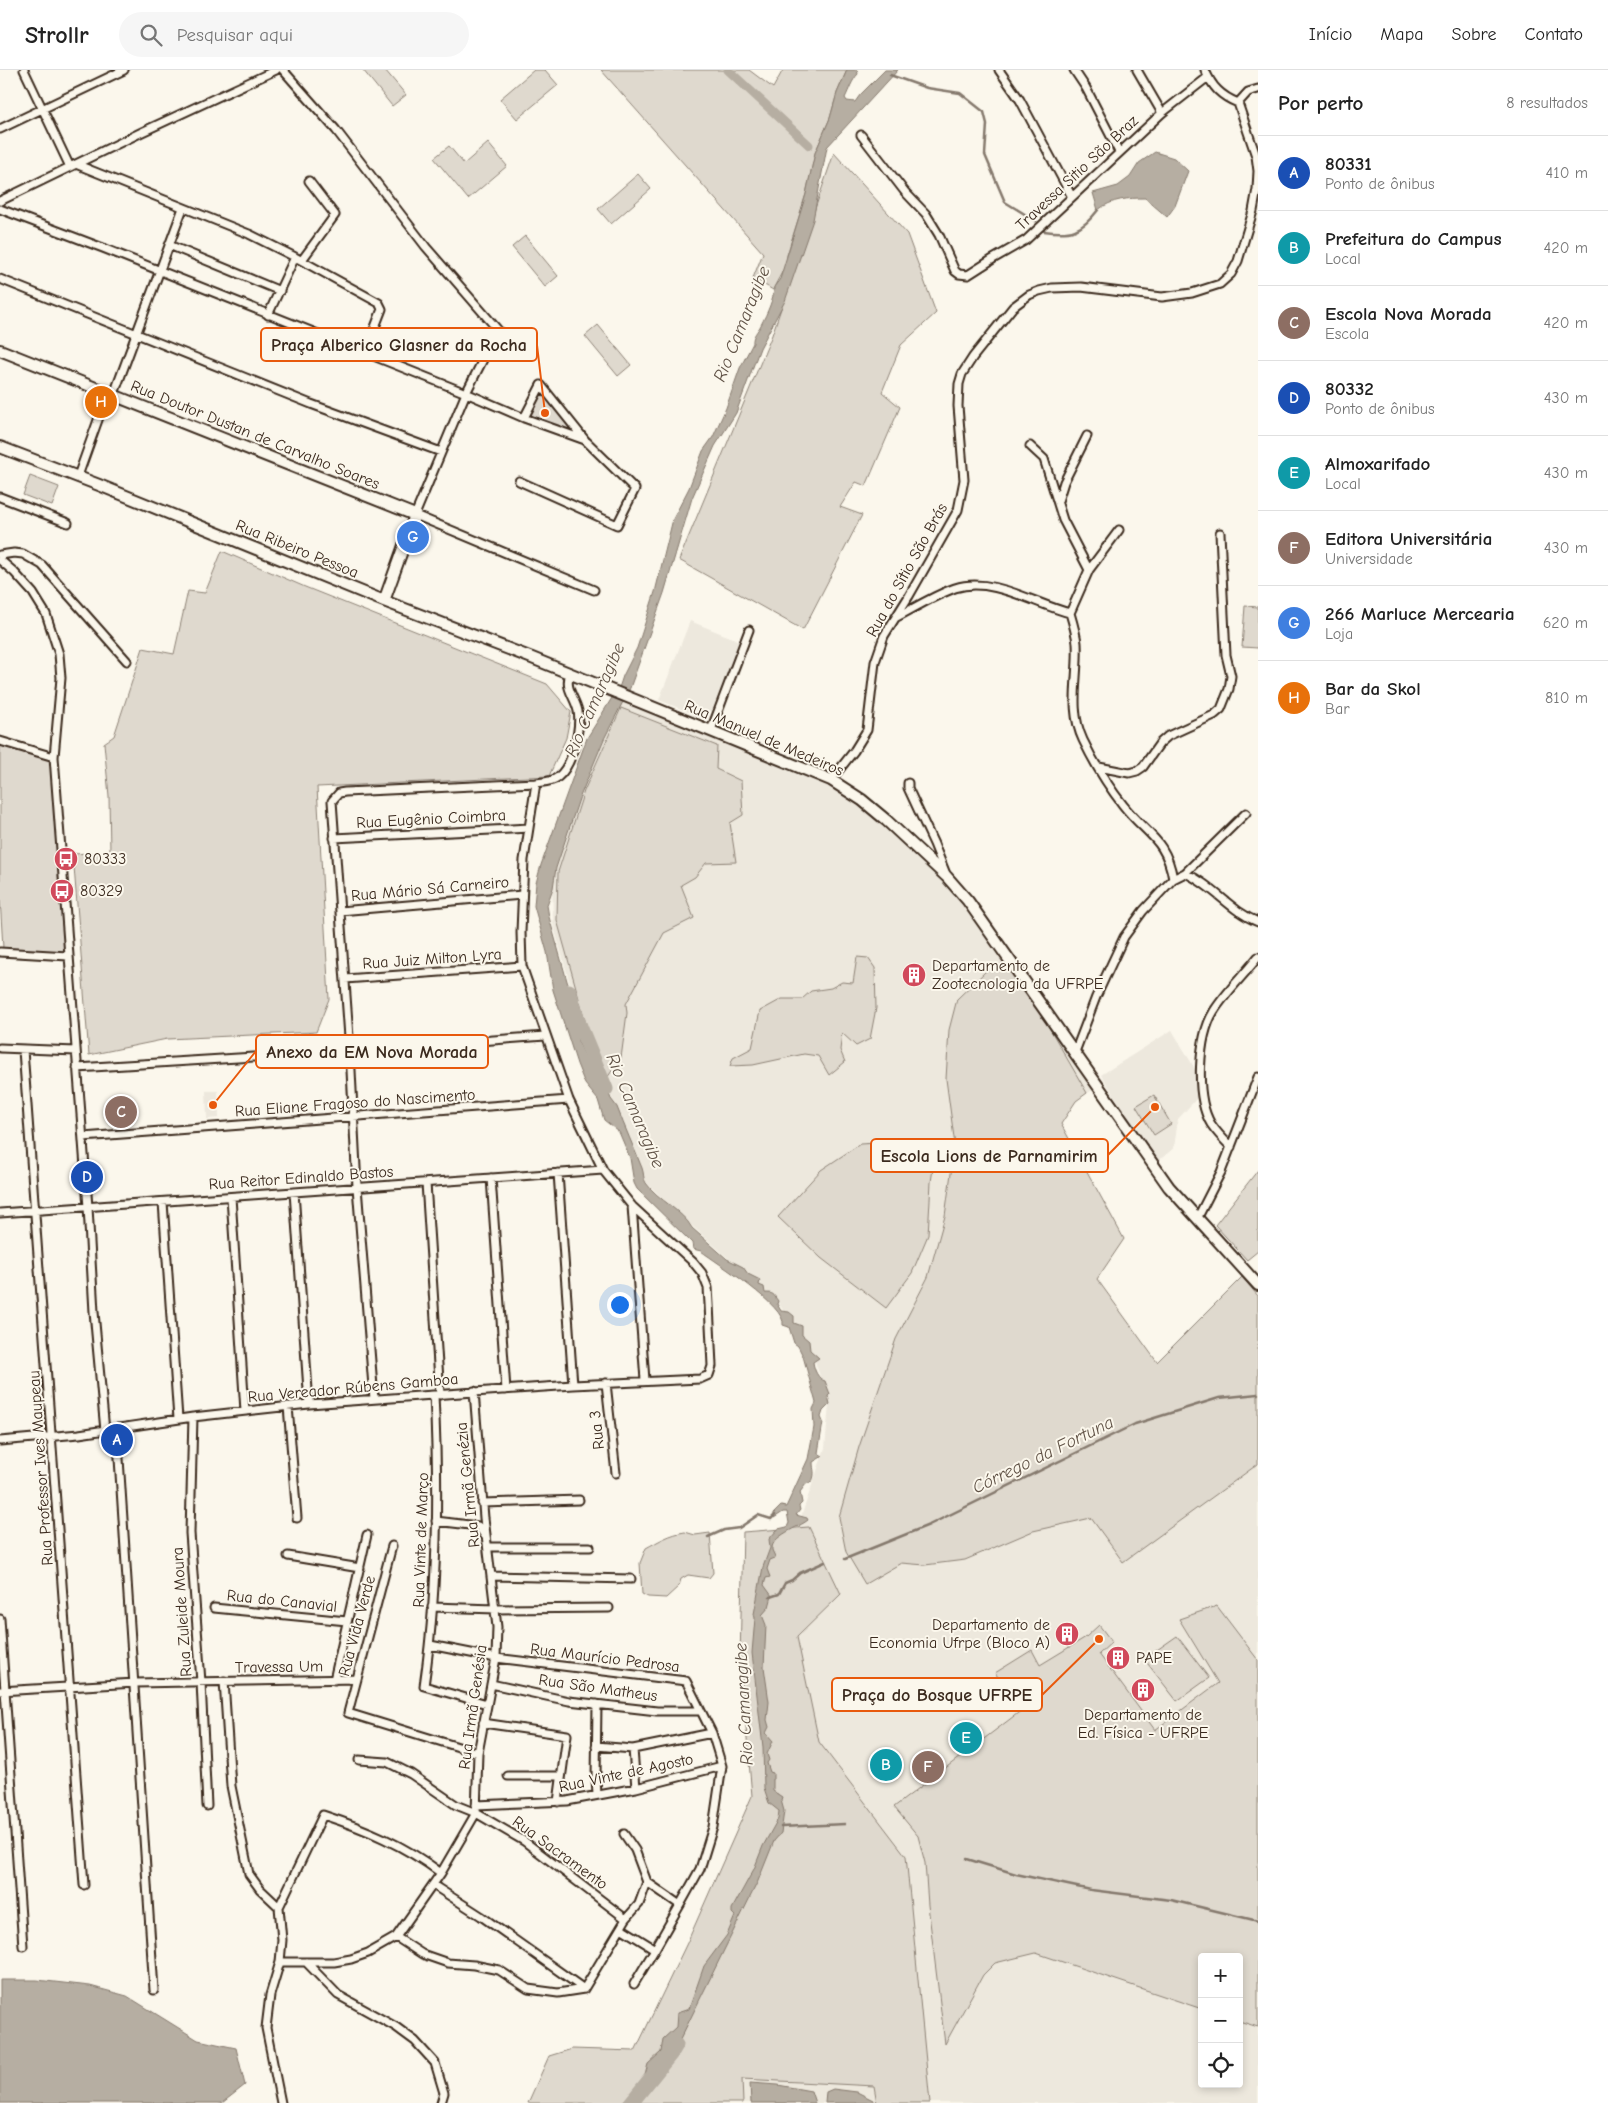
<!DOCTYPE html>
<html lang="pt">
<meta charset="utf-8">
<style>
:root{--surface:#fff;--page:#f6f6f6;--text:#222;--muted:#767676;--line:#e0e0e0;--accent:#d1495b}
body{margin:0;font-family:"Comic Neue",sans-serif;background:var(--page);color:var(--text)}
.controls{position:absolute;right:15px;bottom:15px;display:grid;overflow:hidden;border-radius:5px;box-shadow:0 2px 8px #0003}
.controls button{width:45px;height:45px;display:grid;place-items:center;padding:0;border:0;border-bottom:1px solid var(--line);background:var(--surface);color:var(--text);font:25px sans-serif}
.you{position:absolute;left:619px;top:1234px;width:18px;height:18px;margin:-12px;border:4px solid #fff;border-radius:50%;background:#1a73e8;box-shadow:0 0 0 8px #1a73e833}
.badge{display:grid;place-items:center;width:32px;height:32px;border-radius:50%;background:var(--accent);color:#fff;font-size:16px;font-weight:700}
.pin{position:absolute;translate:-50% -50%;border:2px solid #fff;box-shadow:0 1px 5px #0006}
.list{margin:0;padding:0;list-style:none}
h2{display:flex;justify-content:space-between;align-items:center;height:65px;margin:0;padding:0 20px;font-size:21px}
h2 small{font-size:16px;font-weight:400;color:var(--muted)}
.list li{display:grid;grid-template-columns:32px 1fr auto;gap:15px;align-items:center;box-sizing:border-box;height:75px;padding:0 20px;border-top:1px solid var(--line)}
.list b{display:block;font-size:19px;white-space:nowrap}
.list p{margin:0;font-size:16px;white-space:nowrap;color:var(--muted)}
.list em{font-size:16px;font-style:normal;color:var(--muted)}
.icon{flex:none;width:28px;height:28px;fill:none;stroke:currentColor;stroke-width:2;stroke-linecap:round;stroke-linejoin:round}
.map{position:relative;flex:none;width:1258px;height:2033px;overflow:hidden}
header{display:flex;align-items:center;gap:30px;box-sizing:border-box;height:70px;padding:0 25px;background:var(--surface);border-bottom:1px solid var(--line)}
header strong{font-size:24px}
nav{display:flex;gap:28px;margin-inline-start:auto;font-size:18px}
.search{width:350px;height:45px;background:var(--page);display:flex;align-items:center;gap:12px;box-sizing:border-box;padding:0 18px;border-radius:28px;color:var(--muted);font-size:19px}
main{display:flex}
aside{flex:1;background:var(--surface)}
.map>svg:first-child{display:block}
.built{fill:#ede8dd;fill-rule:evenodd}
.green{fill:#dfd9ce;stroke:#8d8276}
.water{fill:#b6aea2;stroke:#85796d}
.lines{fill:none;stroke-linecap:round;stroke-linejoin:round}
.stream{stroke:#85796d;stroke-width:2.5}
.canal{stroke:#b6aea2;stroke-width:9}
.river{stroke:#b6aea2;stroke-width:15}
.street-casing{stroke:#3b2a1e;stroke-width:11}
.secondary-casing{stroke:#3b2a1e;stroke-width:14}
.street{stroke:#fbf7ec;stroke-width:7}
.secondary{stroke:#fbf7ec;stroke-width:10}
.labels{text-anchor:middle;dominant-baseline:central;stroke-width:4;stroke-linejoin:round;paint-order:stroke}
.street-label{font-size:16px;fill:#3b2a1e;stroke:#fbf7ec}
.poi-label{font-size:16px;fill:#3b2a1e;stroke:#fbf7ec;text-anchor:start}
.water-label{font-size:18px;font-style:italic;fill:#605246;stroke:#fbf7ec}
.leader{fill:none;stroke:#e8590c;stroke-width:2}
.callout-dot{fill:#e8590c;stroke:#fbf7ec;stroke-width:2}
.callout{fill:#fbf7ec;stroke:#e8590c;stroke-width:2}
.callout-label{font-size:18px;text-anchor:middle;font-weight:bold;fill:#3b2a1e}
</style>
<header>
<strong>Strollr</strong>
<div class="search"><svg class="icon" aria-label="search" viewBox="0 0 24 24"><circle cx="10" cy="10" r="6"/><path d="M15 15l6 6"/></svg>Pesquisar aqui</div>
<nav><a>Início</a><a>Mapa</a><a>Sobre</a><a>Contato</a></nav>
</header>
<main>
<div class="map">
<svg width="1258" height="2033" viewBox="0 0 1258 2033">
<rect width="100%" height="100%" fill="#fbf7ec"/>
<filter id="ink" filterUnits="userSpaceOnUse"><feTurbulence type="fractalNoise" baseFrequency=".02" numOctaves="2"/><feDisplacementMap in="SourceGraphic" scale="10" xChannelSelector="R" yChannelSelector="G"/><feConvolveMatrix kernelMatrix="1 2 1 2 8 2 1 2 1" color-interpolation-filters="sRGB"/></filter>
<g filter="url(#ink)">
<!-- built -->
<path class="built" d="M690,551L740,571L708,650L659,630Z
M620,628L775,686L830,715L886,750L947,807L1098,1016L1076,1031L1061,1054L1124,1169L1097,1209L1157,1292L1247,1202L1258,1215V2033H636L777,1775L788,1484L825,1378L829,1334L813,1285L779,1234L670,1136L646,1112L581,953L553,854L552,803L578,721ZM1202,1887H1239V2014H1202Z
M1172,960L1201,1009L1199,1026L1178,1049L1174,1078L1157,1092L1101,1005Z
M206,1021H218L219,1048L207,1049Z
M127,1027L129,1055L116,1056L114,1028Z"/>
<!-- green -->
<path class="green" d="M363,0H385L406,25L392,36Z
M534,0H545L558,15L517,49L500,29Z
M601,0H749L773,18L783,0H847L837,23L830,48L815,83L806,124L787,185C787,198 777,209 773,220L753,208L763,183Z
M488,73L507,96L468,129L434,88L449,76L464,94Z
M834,83L907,164L936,243L901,275L882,322L900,337L866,416L856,412L840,437L862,445L803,560L679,490L772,265Z
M638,104L651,119L611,154L598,139Z
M525,166L558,206L545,217L512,177Z
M598,255L631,295L618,306L585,266Z
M539,323H541L577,362L575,364L531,347V343Z
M30,406L59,417L52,436L23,425Z
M222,481L305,517L547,614L571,642L566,668L549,706L317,717L329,929L316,962L167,969L89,985L73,784L110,782L109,726L104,673L114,666L143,578L174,584L188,521L205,523Z
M1245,536L1258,537V578L1242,577Z
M621,638L717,676L716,699L741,711L743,745L730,753L736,792L706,793L695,807L681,815L694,848L664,863L626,934L627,943L621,988L607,1008L590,968L557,850L558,802L584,721Z
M0,675L50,688L65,884L3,878L0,828Z
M857,887L868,888L875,898L876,938L870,969L856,976L842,963L840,980L845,992L829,1005L818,986L804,984L753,995L730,996L733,988L752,978L760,941L782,929H802L811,921L831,918L842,912L853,913Z
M1010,890L1087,1023L1076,1031L1061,1054L1124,1169L1097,1209L1157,1292L1242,1207L1258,1226V1394L1123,1492L1091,1448L1033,1461L965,1490L925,1495L901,1493L865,1514L846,1482L839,1447L859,1377L896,1269L928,1207L945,1146L955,1075L946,1009L949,960L957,929L986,901Z
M1154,1025L1171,1054L1154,1065L1136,1036Z
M908,1071L937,1072L931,1112L928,1165L912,1203L886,1238L821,1188L778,1147L821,1100L860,1074Z
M1258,1100V1181L1247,1190L1215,1155Z
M809,1457L841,1524L797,1567L819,1672L906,1786L930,2033H877L874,2016L742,2009L743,2033H528L549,1986L572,1979L635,1981L687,1873L752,1726L740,1589L743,1462Z
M685,1462L695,1465L710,1463L713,1503L709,1508L688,1505L681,1509L679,1516L666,1528L648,1527L642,1524L640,1493L646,1478C659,1471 670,1464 685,1462Z
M1217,1536L1258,1590V1957L1239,1951V1887H1202V1939L1036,1883L995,1893L983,1905L945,1974L928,1835L925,1793L918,1766L894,1737L1022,1640L995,1603L1032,1580L1040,1595L1086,1567L1099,1555L1112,1572L1099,1584L1155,1660L1218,1613L1179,1549Z
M1177,1566L1209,1608L1177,1631L1144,1589Z"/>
<!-- water -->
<path class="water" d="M847,0H857L858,4C852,10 849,20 845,28L847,31L855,32L860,25L885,0H898L827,77L813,150L785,231L760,278L736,343L715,376L692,428L664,523L630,618L604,669L579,729L556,798L553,818L547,835L549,847L569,918L575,930V944L578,971L588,992L596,1002L600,1001L611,1029L617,1037C625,1058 634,1078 642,1098C644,1103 643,1109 646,1113C658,1130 683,1141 692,1158L727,1189L743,1197L748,1204L760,1210L759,1215L764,1217L765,1223C774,1223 773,1224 778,1231L777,1234L781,1241L789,1242L794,1246V1253L802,1256V1265L809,1271L810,1280L819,1288L813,1292C814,1300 818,1309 825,1311L830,1324L828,1326L830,1334L823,1341L821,1347L823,1352L818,1383L823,1386L813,1392C813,1401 816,1402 812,1412L806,1414L800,1422L802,1433L799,1436L800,1440L796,1445L807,1448L808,1450C800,1457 770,1466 772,1480C773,1483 775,1485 775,1488L770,1490L767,1499L770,1507L766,1508L764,1515L772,1526L769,1537L762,1545L766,1555L764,1597L769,1632L767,1650L769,1657L766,1663L773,1671L767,1684L769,1690L767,1693L770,1702L773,1703V1721L782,1727L781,1730L784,1741L781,1763L774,1771L758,1811L672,1986L668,1991L655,1993C649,2000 651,2006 648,2015C646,2027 631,2033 621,2033L642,2016L648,1994L661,1982L663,1969L676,1957L677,1943L689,1939L704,1896L727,1865L735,1846L732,1843V1839L754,1799L763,1776L778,1749L779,1741L769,1733L764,1718L763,1677L752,1583L755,1548L754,1544L763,1497L770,1478L769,1469L778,1459L787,1457L789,1453L787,1442H783L774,1448V1443L781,1436L786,1437L808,1389L814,1357L813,1339L816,1333L803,1286L798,1276L794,1273L789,1257L783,1255C787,1237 717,1193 701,1181L693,1179L692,1173L637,1119L634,1113L630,1088L619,1062L604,1050L598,1030L585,1014L577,994L553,920L547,882L534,836L536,813L541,795L587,668L620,615L623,606L637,578L655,522L673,449L689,418L703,381L713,367L726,338L740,298L753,273C752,266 758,261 761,255C767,243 774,229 774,217L780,209L806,124L815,83L830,48L837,23Z
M1155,82L1174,88L1188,101L1175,136L1167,147L1145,128C1128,128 1112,129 1098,140L1093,123L1118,116L1130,107L1139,93Z
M0,1910H37L90,1916L127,1926L198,1970L236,1978L245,2015L222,2033H0Z
M750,2013L778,2015L811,2021L815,2033H751Z
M833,2019L857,2022L873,2030V2033H825L826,2022Z"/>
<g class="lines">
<!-- stream -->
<path class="stream" d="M890,5L927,18L960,23L984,42L987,54L985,85L1005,132L1036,151
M1044,161C1071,165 1081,162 1098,140
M708,1467L724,1460L739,1458L758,1445L771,1449L775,1445
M845,1489L929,1455L1135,1354L1219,1328L1258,1324
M770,1527L779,1524L785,1513L792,1510L800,1503L825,1492
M781,1757L845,1754
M967,1789L1016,1804L1091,1820L1171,1830L1258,1851"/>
<!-- canal -->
<path class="canal" d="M728,0L809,75"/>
<!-- river -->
<path class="river" d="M569,921L579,954L606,1019
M631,2033L672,1982L676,1975"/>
<!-- street casing -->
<g class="street-casing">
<path id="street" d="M24,0L70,97
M283,0L336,60L426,177L498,260L466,323L415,445L594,520
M999,0L1020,30L1072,127
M1074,0L1086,18L1119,82
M1137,0L1162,43
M1205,0C1212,17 1221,26 1238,33
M1238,33L1248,22L1258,19
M0,59L124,0
M861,65L905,122L926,144L939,165L955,201L959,204L968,205L993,189L1026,170L1162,43L1208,7
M78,95L249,164L295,187L379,233L382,239L365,283
M0,131L142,62L276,0
M0,139L103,178L466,323L524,348L585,370
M169,175L280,221
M302,190L335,145L309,111
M0,209L311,334L441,382
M268,245L295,187
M114,324L183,138
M1030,376L1044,389L1063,450L1089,500
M78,406L108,322
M519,411L617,455L635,419L585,370L541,315L524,348
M0,427L68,453
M1058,431L1064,412L1087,366
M0,485L14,483L23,484L42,495L127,591
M0,490L14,502L33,523L46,544L59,584L61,608L54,687L88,1137L94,1242L105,1361
M1070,543C1073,553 1076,563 1077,573C1079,607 1068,638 1083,670C1094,693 1108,716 1123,735C1146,765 1166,768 1173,809
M1070,543L1089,500L1119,460
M897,547C916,537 935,525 955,518C993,506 1034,534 1070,543
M711,660L749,560
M0,671L54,687
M1099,697L1129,703L1137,701L1143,697L1160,673L1168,666L1214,645L1221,639L1229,619L1231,606L1226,585L1220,463
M831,710L854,681L867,660L875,592L884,566L909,526L958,440L964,410L958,336L959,314L962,304L973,287L1013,237L1029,225L1039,221L1052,218L1081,217L1162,227L1192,223L1220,214L1231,204L1238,191L1253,141L1257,119L1258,101L1256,86L1238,33
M908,713V718L934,774L946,804
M334,768L529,758
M1185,803L1246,743
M340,841L522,825
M0,882L68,886
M345,909L522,896
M0,978L76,981
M23,980L84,1815
M1075,982L1096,927L1124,867L1143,841L1173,809L1185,803C1213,815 1230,841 1258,852
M77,998L350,981L545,966
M83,1067L569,1030
M1231,1077C1224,1070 1217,1063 1211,1054C1195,1027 1198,967 1214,941C1226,922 1244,905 1258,887
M558,1103L573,1315
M491,1108L506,1320
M426,1113L440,1325
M294,1122L309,1334
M231,1127L245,1341
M163,1132L178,1349
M632,1136L645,1310
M0,1143L603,1100
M1197,1149L1221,1102L1258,1007
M606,1313L616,1403
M434,1325C439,1422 438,1520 424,1616L487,1634
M374,1329L357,1117L350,981L332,731L339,723L345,722L536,713C543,712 552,712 558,707C573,695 581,658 578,641C575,627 564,618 570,604
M288,1336L297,1448
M193,1347L190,1463L201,1612L207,1736
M117,1358L154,1920
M0,1371L79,1364L193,1347L309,1334L573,1315L700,1309L709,1305L712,1296L709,1234L708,1218L702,1203L693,1192L632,1136L603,1100L569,1030L522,896L521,862L524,790L536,713
M482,1433L579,1430
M436,1451L478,1456L485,1466
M392,1476L348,1643L478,1683
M488,1477H590
M288,1486L360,1498
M491,1506L631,1509
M432,1537L496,1539L609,1538
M214,1538L347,1551
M0,1549L23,1876
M430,1575L496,1588L686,1611L712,1663L722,1696L713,1757L700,1799L680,1835L647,1812
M334,1610L367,1465
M224,1611L231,1716L249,1804L260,1819L279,1837L282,1870L280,1892L270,1925L266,1958L281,2033
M491,1614L569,1631L657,1641H701
M0,1621L135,1613L357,1609
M597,1634L596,1708L597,1725
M483,1653L567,1665L558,1732
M596,1676L633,1679
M359,1690L387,1692L411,1704L456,1735L476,1743L524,1771L626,1849
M508,1706H561
M636,1718L633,1679L712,1663
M476,1735L567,1731L636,1718L722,1696
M433,1815L481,1846L584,1919
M279,1837L323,1745C366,1759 404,1775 441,1803
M621,1858L655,1879L680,1835
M396,1867L422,1884L448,1893L474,1895L499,1900L528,1919L558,1923L584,1919
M280,1892H334L351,1889L368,1883L396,1867L441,1803L476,1743L478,1683L496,1588L497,1557L484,1448L474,1321
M306,1892L338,1925L396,1957L415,1971L435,1993L444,2023L441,2033
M634,1914L655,1879
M584,1919L626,1849L639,1834L647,1812L635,1780L624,1764"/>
</g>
<!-- secondary casing -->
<g class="secondary-casing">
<path id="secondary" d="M0,280L415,445L384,531
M0,377L99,415L384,531L532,588L831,710L862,730L886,750L947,807L968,831L1169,1117L1258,1215"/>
</g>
<!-- street -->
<use href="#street" class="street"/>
<!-- secondary -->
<use href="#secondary" class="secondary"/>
</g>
</g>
<!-- icons -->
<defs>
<g id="bus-disc" transform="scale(1.25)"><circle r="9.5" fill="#d1495b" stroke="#fbf7ec"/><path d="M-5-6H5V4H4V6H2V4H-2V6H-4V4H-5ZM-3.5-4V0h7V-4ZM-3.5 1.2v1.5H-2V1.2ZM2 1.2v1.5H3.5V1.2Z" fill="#fff"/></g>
<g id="building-disc" transform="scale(1.25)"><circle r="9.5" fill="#d1495b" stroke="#fbf7ec"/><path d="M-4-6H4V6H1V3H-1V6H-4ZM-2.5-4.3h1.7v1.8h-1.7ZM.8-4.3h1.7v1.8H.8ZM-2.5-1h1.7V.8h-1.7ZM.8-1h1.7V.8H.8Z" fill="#fff"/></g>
</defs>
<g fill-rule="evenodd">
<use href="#bus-disc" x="66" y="789"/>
<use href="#bus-disc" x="62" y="821"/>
<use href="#building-disc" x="914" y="905"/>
<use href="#building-disc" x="1067" y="1564"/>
<use href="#building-disc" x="1118" y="1588"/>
<use href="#building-disc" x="1143" y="1620"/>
</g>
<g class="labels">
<!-- street labels -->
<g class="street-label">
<text transform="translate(1077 103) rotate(-43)">Travessa Sitio São Braz</text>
<text transform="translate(255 365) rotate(22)">Rua Doutor Dustan de Carvalho Soares</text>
<text transform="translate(297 479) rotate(22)">Rua Ribeiro Pessoa</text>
<text transform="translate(907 500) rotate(-61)">Rua do Sítio São Brás</text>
<text transform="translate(764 668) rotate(23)">Rua Manuel de Medeiros</text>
<text transform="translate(431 749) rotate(-3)">Rua Eugênio Coimbra</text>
<text transform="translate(430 819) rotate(-5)">Rua Mário Sá Carneiro</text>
<text transform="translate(432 889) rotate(-4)">Rua Juiz Milton Lyra</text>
<text transform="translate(355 1033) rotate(-4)">Rua Eliane Fragoso do Nascimento</text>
<text transform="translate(301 1108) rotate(-4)">Rua Reitor Edinaldo Bastos</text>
<text transform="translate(353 1318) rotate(-5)">Rua Vereador Rúbens Gamboa</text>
<text transform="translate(597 1360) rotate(-96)">Rua 3</text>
<text transform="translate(41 1398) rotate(-94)">Rua Professor Ives Maupeau</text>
<text transform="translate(468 1415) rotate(-96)">Rua Irmã Genézia</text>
<text transform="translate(421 1470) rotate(-88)">Rua Vinte de Março</text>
<text transform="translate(282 1531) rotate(6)">Rua do Canavial</text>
<text transform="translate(182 1542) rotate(-94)">Rua Zuleide Moura</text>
<text transform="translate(357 1556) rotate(-75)">Rua Vida Verde</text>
<text transform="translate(605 1588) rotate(7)">Rua Maurício Pedrosa</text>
<text transform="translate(279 1597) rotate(-1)">Travessa Um</text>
<text transform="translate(598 1618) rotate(8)">Rua São Matheus</text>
<text transform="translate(473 1637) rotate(-82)">Rua Irmã Genésia</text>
<text transform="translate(626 1703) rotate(-12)">Rua Vinte de Agosto</text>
<text transform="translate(560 1783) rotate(36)">Rua Sacramento</text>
</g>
<!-- poi labels -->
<g class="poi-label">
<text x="84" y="789">80333</text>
<text x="80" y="821">80329</text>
<text x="932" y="896">Departamento de<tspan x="932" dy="18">Zootecnologia da UFRPE</tspan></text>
<text x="1050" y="1555" text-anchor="end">Departamento de<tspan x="1050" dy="18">Economia Ufrpe (Bloco A)</tspan></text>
<text x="1136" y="1588">PAPE</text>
<text x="1143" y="1645" text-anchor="middle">Departamento de<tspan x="1143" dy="18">Ed. Física - UFRPE</tspan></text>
</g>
<!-- water labels -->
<g class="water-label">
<text transform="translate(742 254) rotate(-68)">Rio Camaragibe</text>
<text transform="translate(595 630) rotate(-66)">Rio Camaragibe</text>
<text transform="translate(635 1041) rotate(67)">Rio Camaragibe</text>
<text transform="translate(1043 1385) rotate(-26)">Córrego da Fortuna</text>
<text transform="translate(744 1634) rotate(-93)">Rio Camaragibe</text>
</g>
</g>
<!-- callouts -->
<path class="leader" d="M545 343L537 275M213 1035L256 981M1155 1037L1108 1085M1099 1569L1042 1625"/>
<g class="callout-dot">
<circle cx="545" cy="343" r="5"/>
<circle cx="213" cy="1035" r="5"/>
<circle cx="1155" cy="1037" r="5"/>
<circle cx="1099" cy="1569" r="5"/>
</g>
<g class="callout">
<rect x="261" y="258" width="276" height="33" rx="5"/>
<rect x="256" y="965" width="232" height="33" rx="5"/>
<rect x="871" y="1069" width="237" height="33" rx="5"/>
<rect x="832" y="1608" width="210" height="33" rx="5"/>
</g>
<g class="callout-label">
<text x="399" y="281">Praça Alberico Glasner da Rocha</text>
<text x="372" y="988">Anexo da EM Nova Morada</text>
<text x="989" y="1092">Escola Lions de Parnamirim</text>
<text x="937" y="1631">Praça do Bosque UFRPE</text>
</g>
</svg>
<div class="controls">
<button>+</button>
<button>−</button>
<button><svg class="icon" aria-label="locate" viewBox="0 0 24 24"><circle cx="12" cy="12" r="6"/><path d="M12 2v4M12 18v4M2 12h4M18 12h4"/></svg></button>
</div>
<div class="you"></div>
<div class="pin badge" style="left:117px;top:1370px;background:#1a4fb4">A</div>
<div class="pin badge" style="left:886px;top:1695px;background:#0f9aa8">B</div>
<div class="pin badge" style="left:121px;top:1042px;background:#8d6e63">C</div>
<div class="pin badge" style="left:87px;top:1107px;background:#1a4fb4">D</div>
<div class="pin badge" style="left:966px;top:1668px;background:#0f9aa8">E</div>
<div class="pin badge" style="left:928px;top:1697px;background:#8d6e63">F</div>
<div class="pin badge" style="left:413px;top:467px;background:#3f7fe0">G</div>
<div class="pin badge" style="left:101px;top:332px;background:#e8710a">H</div>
</div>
<aside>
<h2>Por perto<small>8 resultados</small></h2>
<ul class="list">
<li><span class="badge" style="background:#1a4fb4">A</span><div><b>80331</b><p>Ponto de ônibus</p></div><em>410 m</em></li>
<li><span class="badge" style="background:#0f9aa8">B</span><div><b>Prefeitura do Campus</b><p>Local</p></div><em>420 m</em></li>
<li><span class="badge" style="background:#8d6e63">C</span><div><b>Escola Nova Morada</b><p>Escola</p></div><em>420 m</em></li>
<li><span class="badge" style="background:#1a4fb4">D</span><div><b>80332</b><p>Ponto de ônibus</p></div><em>430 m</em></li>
<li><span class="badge" style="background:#0f9aa8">E</span><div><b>Almoxarifado</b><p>Local</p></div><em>430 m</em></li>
<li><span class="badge" style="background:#8d6e63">F</span><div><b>Editora Universitária</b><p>Universidade</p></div><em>430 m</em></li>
<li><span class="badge" style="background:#3f7fe0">G</span><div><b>266 Marluce Mercearia</b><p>Loja</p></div><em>620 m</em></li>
<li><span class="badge" style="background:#e8710a">H</span><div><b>Bar da Skol</b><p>Bar</p></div><em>810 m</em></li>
</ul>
</aside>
</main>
